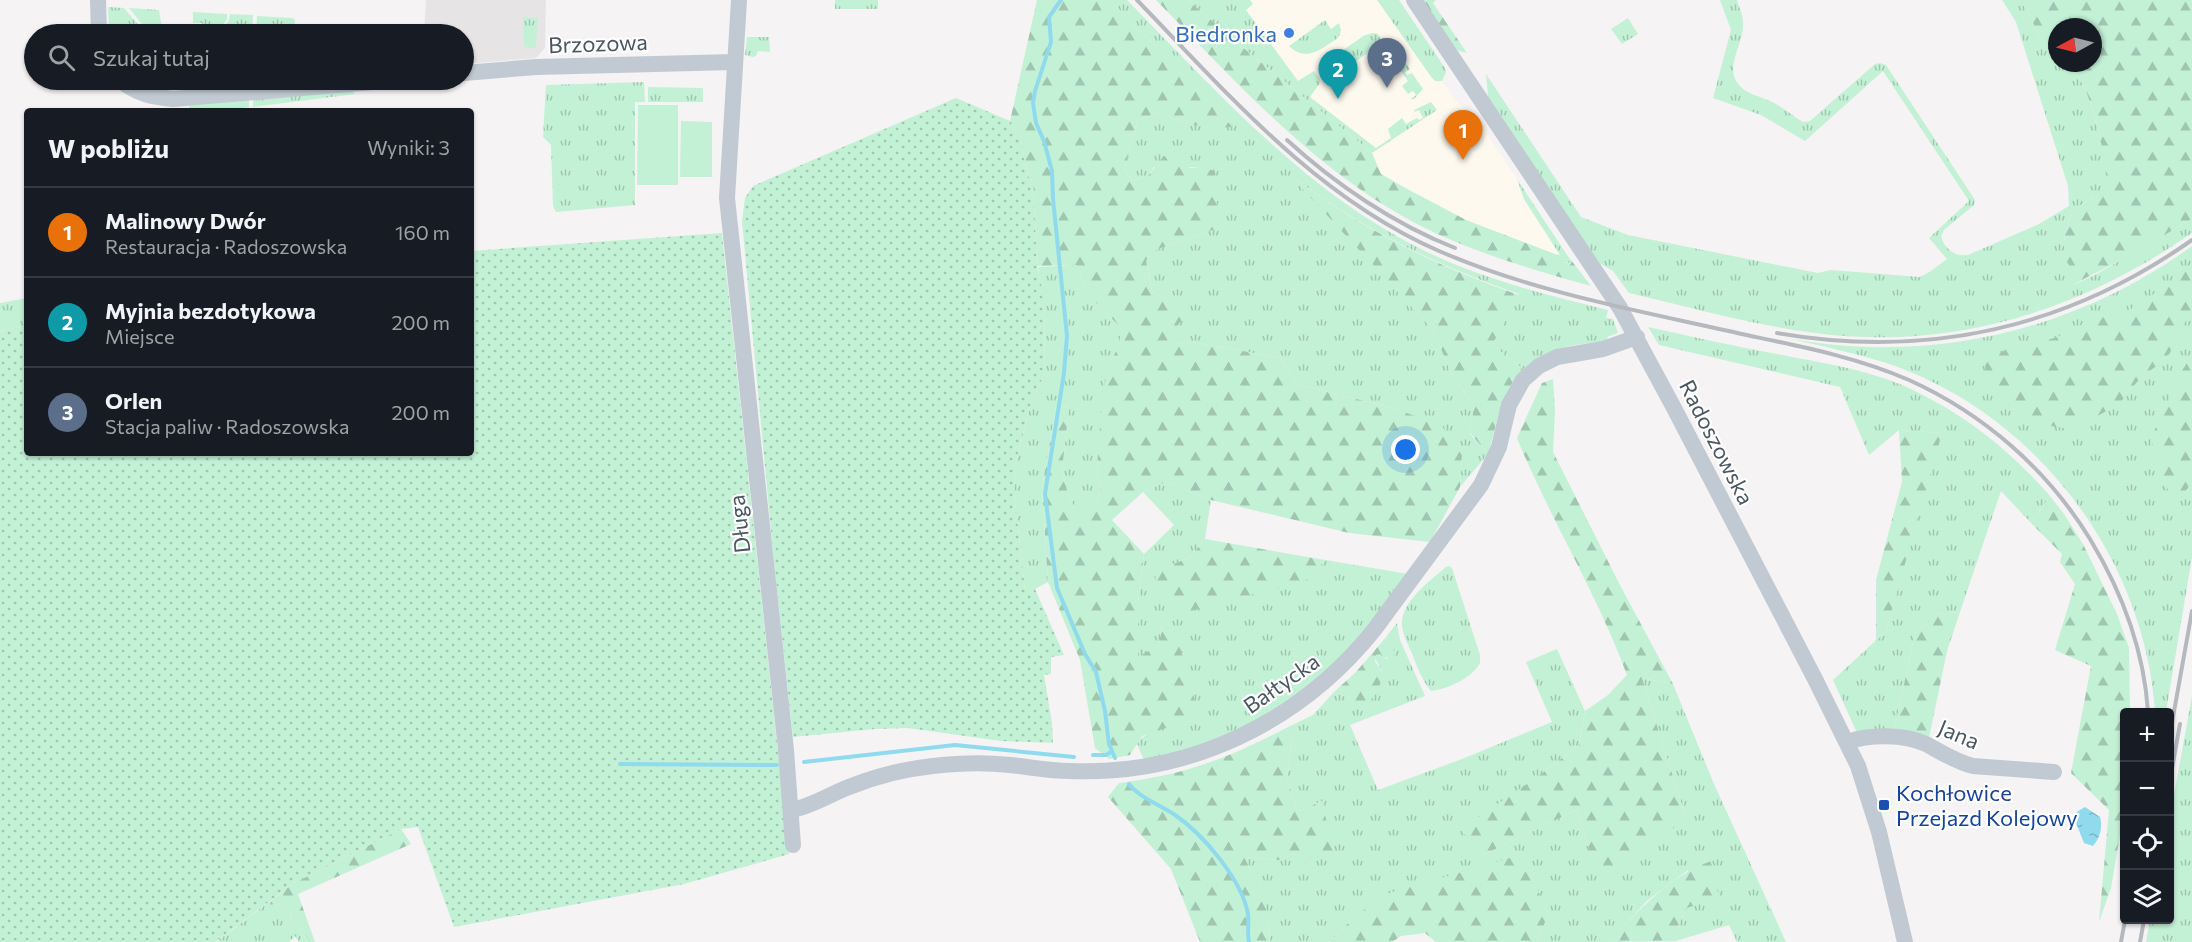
<!DOCTYPE html>
<html lang="pl">
<meta charset="utf-8">
<style>
:root{--surface:#171b24;--page:#242831;--text:#f1f3f6;--muted:#9ea1a6;--line:#363941;--accent:#1a73e8}
body{margin:0;font-family:Commissioner,sans-serif;background:var(--page);color:var(--text)}
.controls{position:absolute;right:18px;bottom:18px;display:grid;overflow:hidden;border-radius:6px;box-shadow:0 2px 4px #0004}
.controls button{width:54px;height:54px;display:grid;place-items:center;padding:0;border:0;border-bottom:2px solid var(--line);background:var(--surface);color:var(--text);font:30px sans-serif}
.compass{position:absolute;left:2048px;top:18px;width:54px;height:54px;border-radius:50%;background:var(--surface);box-shadow:0 2px 4px #0004;rotate:263deg}
.you{position:absolute;left:1406px;top:450px;width:21px;height:21px;margin:-15px;border:4px solid #fff;border-radius:50%;background:#1a73e8;box-shadow:0 0 0 9px #1a73e833}
.badge{display:grid;place-items:center;width:39px;height:39px;border-radius:50%;background:var(--accent);color:#fff;font-size:20px;font-weight:700}
.pin{position:absolute;translate:-50% -50px;filter:drop-shadow(0 2px 3px #0008)}
.pin::after{content:'';position:absolute;top:32px;width:21px;height:18px;background:inherit;clip-path:polygon(0 0,100% 0,50% 100%)}
.list{margin:0;padding:0;list-style:none}
h2{display:flex;justify-content:space-between;align-items:center;height:78px;margin:0;padding:0 24px;font-size:26px}
h2 small{font-size:20px;font-weight:400;color:var(--muted)}
.list li{display:grid;grid-template-columns:39px 1fr auto;gap:18px;align-items:center;box-sizing:border-box;height:90px;padding:0 24px;border-top:2px solid var(--line)}
.list b{display:block;font-size:22px;white-space:nowrap}
.list p{margin:0;font-size:20px;white-space:nowrap;color:var(--muted)}
.list em{font-size:20px;font-style:normal;color:var(--muted)}
.icon{flex:none;width:33px;height:33px;fill:none;stroke:currentColor;stroke-width:2;stroke-linecap:round;stroke-linejoin:round}
.map{position:relative;flex:none;width:2192px;height:942px;overflow:hidden}
.search{position:absolute;background:var(--surface);box-shadow:0 2px 4px #0004;left:24px;top:24px;width:450px;height:66px;display:flex;align-items:center;gap:15px;box-sizing:border-box;padding:0 21px;border-radius:33px;color:var(--muted);font-size:22px}
.panel{position:absolute;background:var(--surface);box-shadow:0 2px 4px #0004;left:24px;top:108px;width:450px;height:348px;border-radius:6px}
.map>svg:first-child{display:block}
.commercial{fill:#fdf9ef}
.education{fill:#e6e4e5}
.grass{fill:url(#grass-tufts)}
.forest{fill:url(#forest-firs)}
.garden{fill:url(#garden-dots)}
.pitch{fill:#c3f1d5}
.water{fill:url(#water-ripples)}
.lines{fill:none;stroke-linecap:round;stroke-linejoin:round}
.stream{stroke:#90daee;stroke-width:4}
.minor{stroke:#c1cad2;stroke-width:16}
.rail{stroke:#b5b8bd;stroke-width:4}
.shop-dot{fill:#3f7fe0;stroke:#fff;stroke-width:2}
.transit-dot{fill:#1a4fb4;stroke:#fff;stroke-width:2}
.labels{text-anchor:middle;dominant-baseline:central;stroke-width:4.5;stroke-linejoin:round;paint-order:stroke}
.shop-label{font-size:22px;fill:#366cbe;stroke:#fff;text-anchor:end}
.street-label{font-size:22px;fill:#4a5661;stroke:#fff}
.transit-label{font-size:22px;fill:#164399;stroke:#fff;text-anchor:start}
</style>
<div class="map">
<svg width="2192" height="942" viewBox="0 0 2192 942">
<defs>
<pattern id="grass-tufts" width="24" height="20" patternUnits="userSpaceOnUse" patternTransform="scale(1.5)"><rect width="24" height="20" fill="#c3f1d5"/><path d="M3 7l-1-3M5 7V3M7 7l1-3M15 17l-1-3M17 17v-4M19 17l1-3" fill="none" stroke="#a0c6b0"/></pattern>
<pattern id="forest-firs" width="22" height="20" patternUnits="userSpaceOnUse" patternTransform="scale(1.5)"><rect width="22" height="20" fill="#c3f1d5"/><path d="M5 1l3.5 6h-7zM16 11l3.5 6h-7z" fill="#a0c6b0"/></pattern>
<pattern id="garden-dots" width="8" height="8" patternUnits="userSpaceOnUse" patternTransform="scale(1.5)"><rect width="8" height="8" fill="#c3f1d5"/><path d="M2 2h.1M6 6h.1" fill="none" stroke="#a0c6b0" stroke-width="1.8" stroke-linecap="round"/></pattern>
<pattern id="water-ripples" width="26" height="14" patternUnits="userSpaceOnUse" patternTransform="scale(1.5)"><rect width="26" height="14" fill="#90daee"/><path d="M2 4q2-2 4 0t4 0M15 11q2-2 4 0t4 0" fill="none" stroke="#78b4c4"/></pattern>
</defs>
<rect width="100%" height="100%" fill="#f5f3f3"/>
<!-- commercial -->
<path class="commercial" d="M1188,0H1388L1454,99L1478,121L1517,179L1525,202L1560,256L1466,220L1381,174L1372,153L1241,46Z"/>
<!-- education -->
<path class="education" d="M426,0H546L545,48L536,58L464,64V34H424Z"/>
<!-- grass -->
<path class="grass" d="M835,0H878V9H835Z
M1110,0H1127C1227,102 1323,212 1459,266C1507,285 1558,298 1608,310L1606,318L1613,319L1618,333L1607,337L1608,341C1572,345 1553,345 1523,369L1492,345L1519,294C1440,267 1360,228 1293,177L1434,331L1451,374L1474,406L1470,434L1488,454L1460,487L1462,454L1396,409L1297,384L1280,358L1192,342L1178,344L1172,332L1171,302L1152,291L1146,261L1152,251L1206,233L1200,167H1154L1148,176L1133,181L1124,171L1137,121L1158,112C1186,126 1201,128 1232,126Z
M1188,0H1250L1253,4L1246,10L1298,81L1314,71L1320,80V83L1310,97L1376,148L1391,138L1388,129L1402,118L1406,124L1417,118L1419,120L1423,118L1419,110L1415,112L1414,110L1431,102L1437,110L1372,153L1241,46Z
M1377,0H1399L1445,68L1446,72L1442,81H1435L1432,78Z
M1720,0H1737C1739,7 1743,15 1743,22C1745,43 1723,67 1739,85C1747,95 1761,96 1772,102C1783,107 1793,116 1803,122L1810,121L1875,64L1880,63L1886,65L1975,200L1974,205L1944,230L1941,236C1944,249 1955,257 1968,255L2039,224L2069,206L2068,186L2016,22L2002,0H2019C2035,18 2037,43 2057,58V63H2063C2069,68 2076,73 2080,79C2089,92 2110,166 2107,181C2104,196 2092,198 2081,205C2068,214 2064,232 2064,247C2065,257 2066,264 2075,270V284L2095,275L2192,219V233C2080,311 1952,351 1815,333C1752,325 1690,307 1629,293L1613,271L1597,262L1488,96L1486,74L1581,217L1628,235L1818,273L1831,270L1920,277L1931,271L1947,259L1929,238L1969,201L1883,71L1805,141L1761,115L1713,98L1731,30Z
M108,7L124,8L146,34H109Z
M129,8L159,10L163,34H150Z
M193,12L227,14V19L216,34H202V23H193Z
M230,14L253,15L252,34H220L229,20Z
M257,16L293,18L295,20L294,34H256Z
M523,17L538,18L536,48L524,47Z
M1628,18L1638,34L1622,44L1611,29Z
M1325,20L1331,29L1339,23L1341,30C1340,38 1335,40 1329,44C1315,54 1302,59 1289,46Z
M1373,33L1378,34L1381,40L1378,45L1347,68H1341L1333,57L1365,35Z
M747,37H769L770,52L758,51L756,56L753,57L745,55Z
M1388,53L1401,56L1410,69L1405,72L1407,75L1412,73L1423,89L1414,99H1411L1416,95L1413,91L1408,94L1402,86L1408,81L1401,71L1395,74L1385,60L1383,62Z
M197,80H250V87L191,92Z
M644,82L645,102H635V205L556,212L553,206L551,145L543,137L546,85Z
M648,87L703,88V102H648Z
M352,91L355,94L253,107V98Z
M249,98V107L225,111H189V104Z
M1517,179L1567,255L1571,260L1569,263L1562,262L1555,254L1560,255L1524,199Z
M2192,246V557L2166,712H2155C2146,570 2052,436 1922,377C1879,357 1829,348 1782,337C1926,366 2074,332 2192,246Z
M1077,265L1086,292L1120,327V343L1108,367L1097,468L1101,491L1097,501L1087,509H1075L1068,494L1062,470L1069,408L1056,406L1042,488L1048,582L1035,589H1025L1014,493L1015,466L1030,406L1045,372L1044,314L1038,267Z
M27,298V326L0,331V303Z
M1648,327C1693,337 1737,347 1782,355C1822,363 1864,369 1902,385C1961,411 2008,448 2050,496L2031,523L2001,491L1960,612L1938,614L1915,633L1894,731L1858,735L1833,680L1886,631L1941,433L1899,430L1869,455L1840,387L1659,345Z
M1165,482L1211,500L1205,539L1190,557L1155,572L1309,579L1325,560L1408,574L1369,628L1308,689L1254,724L1186,751L1144,760L1137,744C1148,726 1180,724 1199,719L1162,625L1159,645L1138,658V602L1144,554L1174,525L1143,492Z
M1449,566L1452,568L1480,655V663C1472,678 1448,689 1431,691C1422,680 1417,667 1412,653C1408,645 1403,635 1402,626C1400,602 1430,581 1446,567Z
M1397,623L1400,640L1425,696L1350,725L1378,790L1462,759L1552,722L1526,662L1557,649L1585,711L1579,745L1537,777L1481,856L1578,809L1589,850L1686,818L1642,678L1673,684L1714,784L1786,942H1737L1729,925L1676,941L1679,923L1687,908L1688,870L1648,900L1609,942H1537L1548,915L1522,855L1475,870L1351,920L1330,942H1270C1267,906 1260,888 1244,857L1280,860L1322,801L1297,812L1287,777L1292,741L1286,728L1313,715L1334,692L1353,700L1382,671L1375,658L1377,654H1380L1383,658L1388,659L1385,646L1382,642Z
M2192,696V942H2146L2150,920H2170V817Z
M278,904L290,909L291,922L305,932L310,942H299L295,936L289,942H216L265,905Z"/>
<!-- forest -->
<path class="forest" d="M1037,0H1110L1233,127C1201,128 1186,126 1158,112L1137,121L1124,171L1133,181L1148,176L1163,157L1178,153L1190,168L1200,167L1215,171L1218,227L1206,233L1152,251L1146,261L1152,291L1171,302L1183,319L1172,332L1178,344L1192,342L1280,358L1297,384L1396,409L1442,426L1462,454L1460,487L1430,542L1349,533L1211,500L1165,482L1143,492L1112,520L1144,554L1138,602V657L1159,645L1162,625L1178,640L1200,719L1159,730L1142,736L1130,755L1109,759L1095,748L1080,660L1048,582L1042,488L1056,406L1069,408L1062,470L1068,494L1075,509H1087L1097,501L1101,491L1097,468L1102,399L1108,367L1120,343V327L1086,292L1077,265L1037,266L1033,183L1028,176L1020,136L1010,121Z
M1156,0H1188L1241,46L1372,153L1381,174L1407,189L1466,220L1555,254L1565,263H1569L1571,260L1591,286C1537,271 1486,256 1435,233C1324,181 1240,86 1156,0Z
M1422,0H1436L1433,3L1467,53L1459,51L1454,47Z
M2019,0H2192V219L2125,258L2074,284L2075,271C2066,264 2064,257 2064,247C2064,232 2068,214 2081,205C2091,199 2100,197 2105,185C2111,170 2090,93 2080,79C2076,73 2069,68 2063,63H2093V27H2057V58C2037,43 2035,18 2019,0Z
M1289,174C1357,227 1438,267 1519,295L1492,345L1523,369C1498,398 1499,419 1488,454L1470,433L1474,406L1451,374L1434,331Z
M2192,263V313L2179,330L2170,353L2161,363L2142,376L2119,404L2092,419L2080,425L2064,428L2039,424L2017,417L1990,390L1986,382L1985,365L1995,353L2035,344L2057,337L2087,322L2131,309L2177,278Z
M2192,357V473L2188,488L2180,497C2166,494 2166,485 2163,473C2160,462 2153,453 2152,442C2152,429 2160,422 2165,411C2174,389 2176,376 2192,357Z
M1553,379L1555,410L1553,452L1621,587L1673,684L1642,678L1686,818L1608,881L1589,850L1578,809L1481,856L1461,829L1537,777L1579,745L1585,711L1608,695L1627,675C1597,593 1550,519 1517,438L1542,383Z
M1899,430L1942,433L1886,631L1876,641V580L1902,482Z
M2050,496L2064,514L2083,544L2117,614L2129,648L2130,712H2124V812L2111,888L2099,922L2109,810L2071,773L2091,666L2055,650L2075,584L2060,562L2062,554L2031,523Z
M1205,539L1325,560L1309,579L1176,615L1157,595L1155,572L1190,557Z
M1960,612L1947,651L1929,738L1894,731L1915,633L1938,614Z
M1382,642L1393,649L1395,653L1393,657L1383,658L1380,654L1376,655L1375,661C1377,665 1382,669 1382,674C1382,684 1373,704 1362,704L1334,692L1355,673Z
M1286,728L1292,741L1287,777L1297,812L1322,801L1334,855L1280,860L1244,857L1258,884L1266,906L1270,942H1200L1171,869L1108,797L1119,783C1183,775 1230,758 1286,728Z
M401,829L411,844L298,894L315,942H310L305,932L291,922L290,909L278,904L265,905L294,883Z
M1523,854L1548,915L1537,942H1436L1425,933L1401,936L1392,942H1330L1351,920L1383,895Z
M1711,861L1719,897L1687,908L1679,923L1676,941L1609,942C1641,908 1667,878 1711,861Z"/>
<!-- garden -->
<path class="garden" d="M956,98L1010,121L1020,136L1028,176L1033,183L1037,266L1042,289L1044,314L1045,372L1030,406L1015,466L1014,493L1025,589H1035L1064,655L1051,657V674L1044,675L1052,723L1053,743L1001,741L908,728L875,729L793,737L774,563L742,221L745,198L753,186Z
M722,233L789,854L684,884L454,927L418,827L401,829L294,883L215,942H0V331L27,326V453H471V251Z"/>
<!-- pitch -->
<path class="pitch" d="M638,105H678V185H637Z
M681,121L712,122V177H680Z"/>
<!-- water -->
<path class="water" d="M2085,807L2100,817C2103,827 2100,838 2093,846L2084,843L2074,818L2075,813Z"/>
<g class="lines">
<!-- stream -->
<path class="stream" d="M1061,0L1049,17L1051,42L1035,91L1033,103L1036,123L1044,141L1052,171L1053,199L1067,336L1064,373L1045,494L1057,588L1085,654L1096,672L1105,711L1109,744L1115,758
M1093,755H1106L1111,752
M804,762L955,745L1074,757
M620,764L777,765
M1129,784C1140,798 1160,805 1175,815C1203,834 1242,880 1248,914C1249,923 1247,933 1249,942"/>
<!-- minor -->
<path class="minor" d="M98,0L99,34
M739,0L727,198L786,750L793,845
M1414,0L1620,308L1674,408L1815,679L1858,766L1879,832L1905,942
M464,73L536,67L734,62
M120,80C136,94 153,97 173,99L396,80
M1847,742C1870,734 1904,734 1926,744C1941,752 1956,762 1973,766L2054,772
M791,810C811,807 830,794 849,787C876,776 904,769 933,766C958,763 985,762 1010,765C1030,767 1049,771 1069,771C1189,776 1299,723 1374,630L1481,485L1499,447L1509,405L1523,380L1539,366L1557,357L1603,349L1637,337"/>
<!-- rail -->
<path class="rail" d="M1137,0C1229,95 1316,197 1439,251C1538,294 1646,312 1751,336C1804,347 1859,358 1909,380C1984,414 2047,469 2090,539C2122,592 2144,650 2148,712
M1287,140C1335,184 1394,224 1455,248
M1777,333C1927,359 2067,328 2192,240
M2170,734L2192,611
M2170,780L2180,724
M2121,942L2125,920
M2140,942L2144,920"/>
</g>
<!-- markers -->
<circle class="shop-dot" cx="1289" cy="33" r="6"/>
<rect class="transit-dot" x="1878" y="799" width="12" height="12" rx="3"/>
<g class="labels">
<!-- shop labels -->
<g class="shop-label">
<text x="1277" y="33">Biedronka</text>
</g>
<!-- street labels -->
<g class="street-label">
<text transform="translate(598 43) rotate(-2)">Brzozowa</text>
<text transform="translate(1717 442) rotate(63)">Radoszowska</text>
<text transform="translate(739 524) rotate(-96)">Długa</text>
<text transform="translate(1281 683) rotate(-35)">Bałtycka</text>
<text transform="translate(1959 734) rotate(23)">Jana</text>
</g>
<!-- transit labels -->
<g class="transit-label">
<text x="1896" y="792">Kochłowice<tspan x="1896" dy="25">Przejazd Kolejowy</tspan></text>
</g>
</g>
</svg>
<div class="controls">
<button>+</button>
<button>−</button>
<button><svg class="icon" aria-label="locate" viewBox="0 0 24 24"><circle cx="12" cy="12" r="6"/><path d="M12 2v4M12 18v4M2 12h4M18 12h4"/></svg></button>
<button><svg class="icon" aria-label="layers" viewBox="0 0 24 24"><path d="M12 4l9 5-9 5-9-5zM3 14l9 5 9-5"/></svg></button>
</div>
<svg class="compass" viewBox="-18 -18 36 36"><path d="M0-13l5 13h-10z" fill="#e53935"/><path d="M0 13l5-13h-10z" fill="#9ea1a6"/></svg>
<div class="you"></div>
<div class="pin badge" style="left:1463px;top:160px;background:#e8710a">1</div>
<div class="pin badge" style="left:1338px;top:99px;background:#0f9aa8">2</div>
<div class="pin badge" style="left:1387px;top:88px;background:#5c6f8a">3</div>
<div class="search"><svg class="icon" aria-label="search" viewBox="0 0 24 24"><circle cx="10" cy="10" r="6"/><path d="M15 15l6 6"/></svg>Szukaj tutaj</div>
<section class="panel">
<h2>W pobliżu<small>Wyniki: 3</small></h2>
<ul class="list">
<li><span class="badge" style="background:#e8710a">1</span><div><b>Malinowy Dwór</b><p>Restauracja · Radoszowska</p></div><em>160 m</em></li>
<li><span class="badge" style="background:#0f9aa8">2</span><div><b>Myjnia bezdotykowa</b><p>Miejsce</p></div><em>200 m</em></li>
<li><span class="badge" style="background:#5c6f8a">3</span><div><b>Orlen</b><p>Stacja paliw · Radoszowska</p></div><em>200 m</em></li>
</ul>
</section>
</div>
